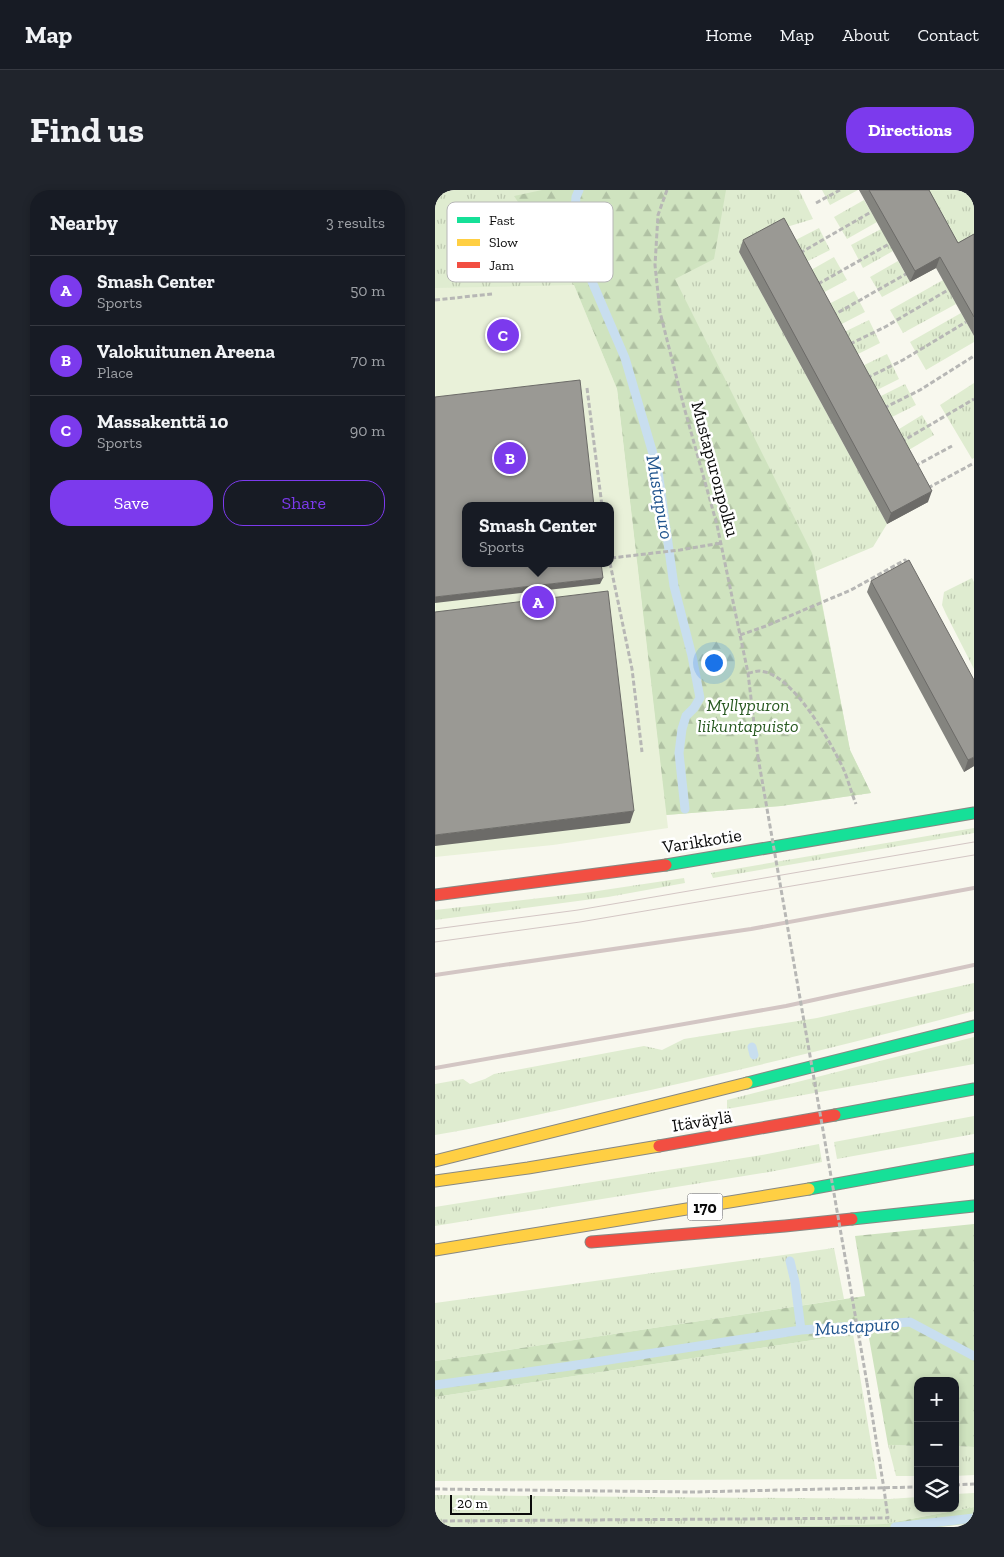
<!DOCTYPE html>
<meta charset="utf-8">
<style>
:root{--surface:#171b24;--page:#20242c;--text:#f1f3f6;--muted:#9ea1a6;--line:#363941;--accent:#7c3aed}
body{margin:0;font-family:"Zilla Slab",serif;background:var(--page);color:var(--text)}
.controls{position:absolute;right:15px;bottom:15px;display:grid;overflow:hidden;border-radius:10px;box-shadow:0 2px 8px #0003}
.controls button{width:45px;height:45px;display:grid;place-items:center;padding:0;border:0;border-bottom:1px solid var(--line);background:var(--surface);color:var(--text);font:25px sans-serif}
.scale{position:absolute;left:15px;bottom:12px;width:82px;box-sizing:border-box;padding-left:5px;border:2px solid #0a0a0a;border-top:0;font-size:14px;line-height:18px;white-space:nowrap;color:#0a0a0a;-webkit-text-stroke:4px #fff;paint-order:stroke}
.you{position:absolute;left:278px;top:472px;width:18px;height:18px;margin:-12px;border:4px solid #fff;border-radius:50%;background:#1a73e8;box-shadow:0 0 0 8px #1a73e833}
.badge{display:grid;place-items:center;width:32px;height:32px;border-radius:50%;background:var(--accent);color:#fff;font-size:16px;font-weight:700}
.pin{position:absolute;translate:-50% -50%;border:2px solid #fff;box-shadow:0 1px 5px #0006}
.popup{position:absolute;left:27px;top:312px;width:152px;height:65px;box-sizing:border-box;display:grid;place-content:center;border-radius:10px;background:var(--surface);filter:drop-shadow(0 1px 4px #0005);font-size:16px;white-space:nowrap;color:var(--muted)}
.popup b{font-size:19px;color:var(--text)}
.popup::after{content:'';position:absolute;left:50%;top:100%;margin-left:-10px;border:10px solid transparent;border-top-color:var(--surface)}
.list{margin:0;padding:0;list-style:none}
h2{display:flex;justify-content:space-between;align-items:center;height:65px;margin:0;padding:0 20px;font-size:21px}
h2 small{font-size:16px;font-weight:400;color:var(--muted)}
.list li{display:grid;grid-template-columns:32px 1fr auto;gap:15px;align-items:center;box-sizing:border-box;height:70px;padding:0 20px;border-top:1px solid var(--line)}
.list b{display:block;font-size:19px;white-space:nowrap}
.list p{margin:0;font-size:16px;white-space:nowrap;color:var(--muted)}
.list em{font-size:16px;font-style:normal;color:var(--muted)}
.actions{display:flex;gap:10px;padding:15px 20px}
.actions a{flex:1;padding:11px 0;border:1px solid var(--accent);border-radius:20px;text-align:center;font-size:18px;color:var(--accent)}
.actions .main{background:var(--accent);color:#fff}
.icon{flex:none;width:28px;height:28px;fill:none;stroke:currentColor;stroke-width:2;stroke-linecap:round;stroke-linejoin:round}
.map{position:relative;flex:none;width:539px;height:1337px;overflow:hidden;border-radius:20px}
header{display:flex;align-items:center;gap:30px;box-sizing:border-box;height:70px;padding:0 25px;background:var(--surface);border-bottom:1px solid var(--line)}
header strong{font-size:24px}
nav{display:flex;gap:28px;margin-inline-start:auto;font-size:18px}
.intro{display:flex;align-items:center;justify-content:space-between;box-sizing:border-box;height:120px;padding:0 30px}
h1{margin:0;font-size:35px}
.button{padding:12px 22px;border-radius:20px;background:var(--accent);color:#fff;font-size:18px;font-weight:700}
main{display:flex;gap:30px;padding:0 30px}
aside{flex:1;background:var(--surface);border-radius:20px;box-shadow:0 2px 8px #0003}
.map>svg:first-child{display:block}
.grass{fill:url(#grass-tufts)}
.forest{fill:url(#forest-firs)}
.pitch{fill:#e9f1d9;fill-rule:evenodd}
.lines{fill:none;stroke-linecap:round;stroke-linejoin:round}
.stream{stroke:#c8deef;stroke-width:9}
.fast-casing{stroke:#888883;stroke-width:13}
.slow-casing{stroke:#888883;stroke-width:13}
.jam-casing{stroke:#888883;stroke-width:13}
.path{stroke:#b7b7b5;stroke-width:3;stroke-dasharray:5 2.5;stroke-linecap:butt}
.fast{stroke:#16e098;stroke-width:11}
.slow{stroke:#ffcf43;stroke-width:11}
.jam{stroke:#f24e42;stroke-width:11}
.tram{stroke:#d3c6c4;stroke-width:1}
.rail{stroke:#d3c6c4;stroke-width:4}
.path-bridge{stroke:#b7b7b5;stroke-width:3;stroke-dasharray:5 2.5;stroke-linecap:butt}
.wall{fill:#84847f}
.shaded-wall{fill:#6c6b68}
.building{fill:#9a9994;stroke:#6c6b68}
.labels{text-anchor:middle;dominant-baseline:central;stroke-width:5;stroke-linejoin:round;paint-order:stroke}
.shield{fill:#fff;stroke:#545454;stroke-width:1}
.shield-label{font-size:16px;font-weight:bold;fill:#0a0a0a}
.street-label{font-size:18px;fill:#0a0a0a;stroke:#fff}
.park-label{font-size:18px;font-style:italic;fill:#295a22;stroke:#fff}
.water-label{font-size:19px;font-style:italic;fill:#21558e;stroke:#fff}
.key{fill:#fff;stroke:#b6b6b6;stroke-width:1}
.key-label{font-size:14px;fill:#0a0a0a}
</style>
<header>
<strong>Map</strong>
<nav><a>Home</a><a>Map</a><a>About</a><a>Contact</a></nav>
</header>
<div class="intro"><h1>Find us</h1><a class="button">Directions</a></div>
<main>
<aside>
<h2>Nearby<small>3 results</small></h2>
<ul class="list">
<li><span class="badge">A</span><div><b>Smash Center</b><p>Sports</p></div><em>50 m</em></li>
<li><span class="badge">B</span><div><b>Valokuitunen Areena</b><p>Place</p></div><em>70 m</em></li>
<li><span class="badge">C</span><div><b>Massakenttä 10</b><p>Sports</p></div><em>90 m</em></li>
</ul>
<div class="actions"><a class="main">Save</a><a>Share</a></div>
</aside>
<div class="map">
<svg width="539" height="1337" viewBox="0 0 539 1337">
<defs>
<pattern id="grass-tufts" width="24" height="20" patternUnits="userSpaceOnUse" patternTransform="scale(1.25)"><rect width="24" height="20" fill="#dfecd0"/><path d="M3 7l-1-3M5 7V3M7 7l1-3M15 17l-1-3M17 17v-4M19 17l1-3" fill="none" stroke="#bec9b1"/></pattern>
<pattern id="forest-firs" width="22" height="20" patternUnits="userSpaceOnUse" patternTransform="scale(1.25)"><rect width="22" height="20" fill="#cfe3bf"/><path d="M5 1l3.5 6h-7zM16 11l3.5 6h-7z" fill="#b0c1a3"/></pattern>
</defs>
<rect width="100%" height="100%" fill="#f8f8ee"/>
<!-- grass -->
<path class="grass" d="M0,0H364L378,29L345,39L304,62L452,334L438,357L381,381L415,560L436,603L346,616L231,625L182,199L0,115Z
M387,0H423L395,15Z
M483,0H539V53L519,64Z
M429,10L442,32L412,49L399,27Z
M384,38L395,60L365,75L353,54Z
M446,39L458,61L428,78L416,55Z
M399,67L412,90L382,106L369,84Z
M463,71L475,92L447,107L435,87Z
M508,90L521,114L468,143L455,120Z
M419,101L430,122L399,138L388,117Z
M526,123L539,146V152L491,180L475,152Z
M434,130L445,153L415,168L403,145Z
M452,164L464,189L434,204L421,179Z
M539,193V268L537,269L505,215Z
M470,194L481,215L449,231L438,210Z
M487,225L499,245L467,264L456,244Z
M537,388L539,392V479L511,424L507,415L509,402Z
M539,638V643L278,688L276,683Z
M249,688L250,693L173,707L0,730V720L149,703Z
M539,793V821C419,853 299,882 178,908C119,921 60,935 0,945V894L28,889L35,894L50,889L59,884L209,856L227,860L249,849L382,828Z
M539,847V874L292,919V910Z
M539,926V944L402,969L399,952Z
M384,954L387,972L334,982L0,1036V1017L327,965Z
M399,1058L409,1109L0,1171V1113Z
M418,1144L442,1289L0,1291V1207Z
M453,1255L483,1256V1286H461Z
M520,1256L539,1257V1285L520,1286Z
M539,1303V1317L449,1334L324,1337H0V1305L455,1309L483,1307V1318H520V1304Z"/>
<!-- forest -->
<path class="forest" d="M107,0H291L279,69L240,89L377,363L415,560L436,603L346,616L231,625L182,199L139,95L79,6Z
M539,1034V1257L520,1256V1191H483V1256L453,1255L434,1148L418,1144L0,1207V1171L430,1106L420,1046Z
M539,1317V1333L505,1337H324L449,1334Z"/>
<!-- pitch -->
<path class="pitch" d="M139,95L182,199L233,638L118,655L0,667V98ZM31,316H176V373H31Z"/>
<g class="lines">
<!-- stream -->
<path class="stream" d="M144,0L141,7L139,32L143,59L190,168L223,281L239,396L257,466L265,508L259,518L251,526L247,539L244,563L250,619
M317,857L319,865
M355,1071L360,1092L366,1140L475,1132L539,1166
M0,1195L135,1176L366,1140
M460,1337L539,1328"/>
<!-- fast casing -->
<g class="fast-casing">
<path id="fast" d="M231,675L539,623
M312,893L539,836
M400,925L539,899
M374,999L539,969
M417,1029L539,1016"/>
</g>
<!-- slow casing -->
<g class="slow-casing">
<path id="slow" d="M0,971L312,893
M0,991L93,978L224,956
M0,1060L374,999"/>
</g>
<!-- jam casing -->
<g class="jam-casing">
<path id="jam" d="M0,705L231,675
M224,956L400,925
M156,1052L350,1036L417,1029"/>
</g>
<!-- path -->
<path class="path" d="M232,0L223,25L220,75L225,122L249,217L282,335L313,483L323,567
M381,13L405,0
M365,63L436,22
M383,94L454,54
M0,110L57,104
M397,126L471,84
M415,154L450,137L513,100
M432,188L468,170L531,132
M152,198L167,316
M449,218L485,200L539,166
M466,252L539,209
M480,276L517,256
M493,298L539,273
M176,368L245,360L286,353
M175,373L197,479L207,562
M305,445L331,436L416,400L470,370L472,374
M313,483C316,483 320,481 324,481C357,482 395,551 408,578C413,589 416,602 421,614
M520,1295L539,1294
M0,1299L257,1302L483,1297
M0,1331L453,1328L449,1299L432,1193"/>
<!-- fast -->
<use href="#fast" class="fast"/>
<!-- slow -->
<use href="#slow" class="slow"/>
<!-- jam -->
<use href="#jam" class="jam"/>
<!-- tram -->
<path class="tram" d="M0,739L143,720L539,652
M0,752L145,732L539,665"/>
<!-- rail -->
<path class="rail" d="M0,785L316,739L539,698
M0,878L351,816L539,775"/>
<!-- path-bridge -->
<path class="path-bridge" d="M323,567L432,1193"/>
</g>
<!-- wall -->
<path class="wall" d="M424,0H494L523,53L539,44V146L501,78L475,92Z
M308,50L493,312L452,334L304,62Z
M436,391L539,576L529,582L432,402Z"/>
<!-- shaded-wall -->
<path class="shaded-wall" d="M505,67L501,78L475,92L480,81Z
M497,301L493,312L452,334L456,323Z
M168,388L165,394L0,413V407Z
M539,567V576L529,582L533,570Z
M199,621L195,633L0,656V645Z"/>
<!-- building -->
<path class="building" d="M434,0H494L523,53L539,44V127L505,67L480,81Z
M349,28L497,301L456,323L308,50Z
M145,190L159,316H30V373H166L168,388L0,407V207Z
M474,370L539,490V567L533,570L436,391Z
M173,401L199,621L0,645V422Z"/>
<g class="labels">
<!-- shield labels -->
<rect class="shield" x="252.5" y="1003.5" width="35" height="27" rx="4"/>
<g class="shield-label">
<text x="270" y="1017">170</text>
</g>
<!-- street labels -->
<g class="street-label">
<text transform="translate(280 279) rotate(75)">Mustapuronpolku</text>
<text transform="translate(267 651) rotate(-9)">Varikkotie</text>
<text transform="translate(267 931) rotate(-9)">Itäväylä</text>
</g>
<!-- park labels -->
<g class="park-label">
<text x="313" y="515">Myllypuron<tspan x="313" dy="21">liikuntapuisto</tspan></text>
</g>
<!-- water labels -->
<g class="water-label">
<text transform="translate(225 307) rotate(80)">Mustapuro</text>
<text transform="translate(422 1136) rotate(-4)">Mustapuro</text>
</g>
</g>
<!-- legend -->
<rect x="12" y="12" width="166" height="80" rx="8" class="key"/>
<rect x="22" y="27" width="23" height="6" fill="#16e098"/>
<rect x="22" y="49" width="23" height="7" fill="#ffcf43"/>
<rect x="22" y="72" width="23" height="6" fill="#f24e42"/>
<g class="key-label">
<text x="54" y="35">Fast</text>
<text x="54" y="57">Slow</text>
<text x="54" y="80">Jam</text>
</g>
</svg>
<div class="controls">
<button>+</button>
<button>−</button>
<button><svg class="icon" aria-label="layers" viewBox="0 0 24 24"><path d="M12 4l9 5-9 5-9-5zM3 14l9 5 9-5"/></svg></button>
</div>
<div class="scale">20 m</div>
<div class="you"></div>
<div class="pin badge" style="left:103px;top:412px">A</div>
<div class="popup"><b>Smash Center</b>Sports</div>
<div class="pin badge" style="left:75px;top:268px">B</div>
<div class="pin badge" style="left:68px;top:145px">C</div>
</div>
</main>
